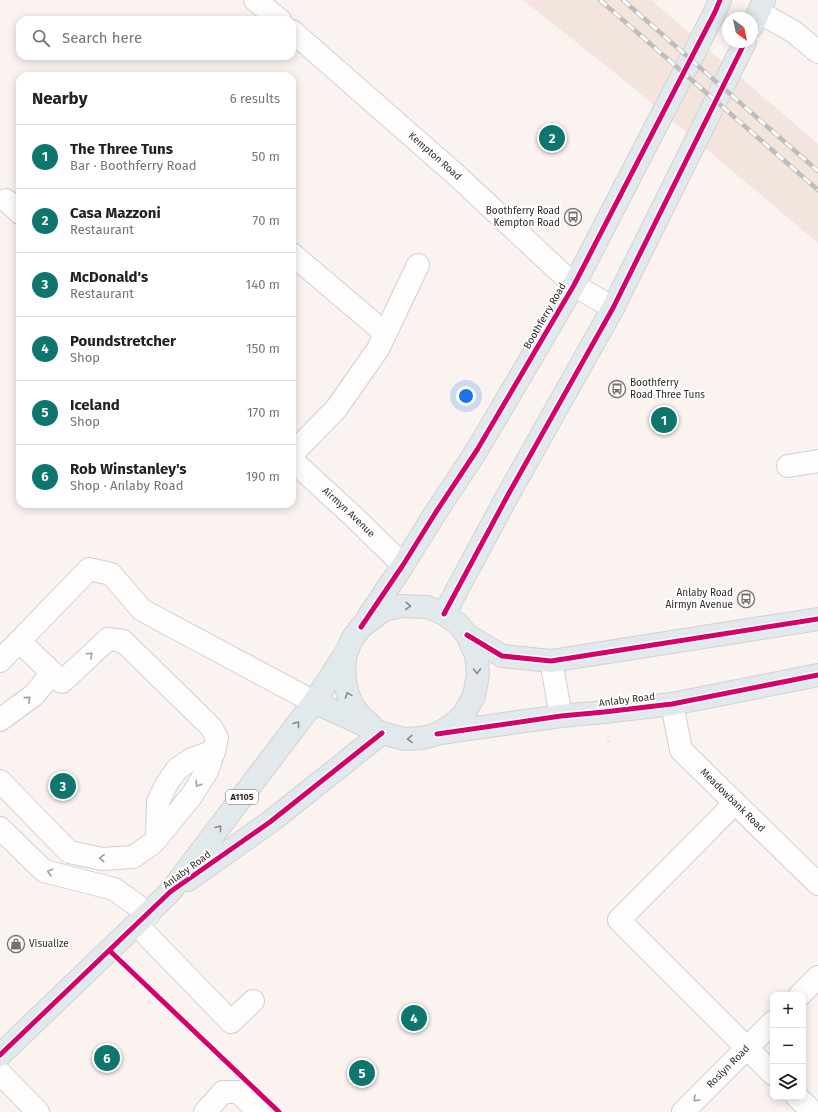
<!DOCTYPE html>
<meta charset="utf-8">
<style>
:root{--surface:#fff;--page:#f6f6f6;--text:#202124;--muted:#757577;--line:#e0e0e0;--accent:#0f766e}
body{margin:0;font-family:"Fira Sans",sans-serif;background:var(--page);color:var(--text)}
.controls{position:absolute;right:12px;bottom:12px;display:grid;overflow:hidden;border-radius:8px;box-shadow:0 2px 10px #0003}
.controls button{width:36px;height:36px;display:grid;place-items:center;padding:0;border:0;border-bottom:1px solid var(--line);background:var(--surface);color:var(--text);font:20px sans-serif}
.compass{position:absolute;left:722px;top:12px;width:36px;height:36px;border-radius:50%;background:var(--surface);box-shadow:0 2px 10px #0003;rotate:147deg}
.you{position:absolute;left:466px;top:396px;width:14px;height:14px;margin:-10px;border:3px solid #fff;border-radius:50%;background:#1a73e8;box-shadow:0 0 0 6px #1a73e833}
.badge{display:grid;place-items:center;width:26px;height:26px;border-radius:50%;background:var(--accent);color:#fff;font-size:13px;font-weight:700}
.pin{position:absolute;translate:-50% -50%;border:2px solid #fff;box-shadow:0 1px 4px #0006}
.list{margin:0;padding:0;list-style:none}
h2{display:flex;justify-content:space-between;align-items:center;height:52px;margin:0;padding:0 16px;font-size:17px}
h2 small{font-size:13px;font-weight:400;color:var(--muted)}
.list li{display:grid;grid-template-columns:26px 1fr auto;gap:12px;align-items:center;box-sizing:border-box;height:64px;padding:0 16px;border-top:1px solid var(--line)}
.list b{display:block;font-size:15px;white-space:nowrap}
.list p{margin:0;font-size:13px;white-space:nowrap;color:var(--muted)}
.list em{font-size:13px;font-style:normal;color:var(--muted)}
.icon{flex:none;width:22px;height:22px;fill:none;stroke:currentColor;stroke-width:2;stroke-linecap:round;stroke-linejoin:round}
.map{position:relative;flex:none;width:818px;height:1112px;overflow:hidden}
.search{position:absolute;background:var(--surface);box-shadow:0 2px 10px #0003;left:16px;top:16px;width:280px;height:44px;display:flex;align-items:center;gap:10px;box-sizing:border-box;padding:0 14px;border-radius:12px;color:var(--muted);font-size:15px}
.panel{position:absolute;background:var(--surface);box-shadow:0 2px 10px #0003;left:16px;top:72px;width:280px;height:436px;border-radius:12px}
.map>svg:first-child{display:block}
.built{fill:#f3e4de}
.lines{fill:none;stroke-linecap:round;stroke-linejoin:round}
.minor-casing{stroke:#d4cecc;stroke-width:24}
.major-casing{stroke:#d4d1ce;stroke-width:24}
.path{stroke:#d7d5d3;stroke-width:2.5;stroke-dasharray:1 3;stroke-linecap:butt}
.minor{stroke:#fefdfd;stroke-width:22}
.major{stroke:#e1e9ed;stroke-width:22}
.rail-casing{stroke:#bebdbb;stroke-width:4.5}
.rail{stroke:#fff;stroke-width:3;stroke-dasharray:9;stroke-linecap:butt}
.cycleway-casing{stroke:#fff;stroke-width:8}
.cycleway{stroke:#d6006c;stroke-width:5}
.oneway{stroke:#888a8a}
.oneway2{stroke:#a19e9d}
.labels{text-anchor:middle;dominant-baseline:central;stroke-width:4;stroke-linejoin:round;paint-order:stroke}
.shield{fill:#fff;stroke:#6d6b68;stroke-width:1}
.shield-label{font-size:9px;font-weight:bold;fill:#2f2b28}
.street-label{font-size:10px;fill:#2f2b28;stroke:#fff}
.poi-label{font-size:10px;fill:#2f2b28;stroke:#fff;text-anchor:end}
</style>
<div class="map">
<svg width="818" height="1112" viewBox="0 0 818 1112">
<rect width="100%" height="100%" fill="#faf3f0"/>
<!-- built -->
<path class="built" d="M523,0H651L818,144V243L630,85Z"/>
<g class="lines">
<!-- minor casing -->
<g class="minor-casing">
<g id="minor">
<path d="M255,0L280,20"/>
<path d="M759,12L794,32L818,52"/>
<path id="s1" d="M292,31L454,173L574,285L613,308"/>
<path d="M6,200L20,213"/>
<path d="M292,254L385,333"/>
<path d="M292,454L336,409L378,349L418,265"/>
<path id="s2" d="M292,460L354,517L403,565"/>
<path d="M788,466L818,461"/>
<path d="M0,661L89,569L111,574L142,610L314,702"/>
<path d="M551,661L561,716"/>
<path id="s3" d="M672,704L681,750L818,884"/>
<path d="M0,720L34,695L52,673"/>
<path d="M0,781L69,852L102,859L133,857L153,843L192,795L207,771L214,751L217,738L211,727L123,641L108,639L62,682L19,641"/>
<path d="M735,803L619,920L773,1074"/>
<path d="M0,828L44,871L114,889L149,914"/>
<path d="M157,838L158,802L166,785L177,769L192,759L214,751"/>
<path d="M137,925L231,1022L253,1001"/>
<path d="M800,995L818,977"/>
<path d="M0,1073L38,1112"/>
<path d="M797,1097L813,1112"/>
<path d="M205,1112L223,1092H238L259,1112"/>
<path id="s4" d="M683,1112L773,1022"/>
</g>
</g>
<!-- major casing -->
<g class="major-casing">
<path id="major" d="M752,27L764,0
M444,614L509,493L613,308L745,42
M367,619L403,565L436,512L477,450L574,285L715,12L720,0
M467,635L502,656L551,661L818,619
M346,654C341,680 347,708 370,724
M440,733L561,716L604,712L672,704L818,675
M188,880L270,822L382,733
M0,1055L170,892L314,702L347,651L352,639L361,627L384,610L401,606L427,607L444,614L458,624L467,635L476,655L478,674L474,696L463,715L452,725L437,734L423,738L404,739L382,733L314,702"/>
</g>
<!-- path -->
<path class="path" d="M608,737L609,745"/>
<!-- minor -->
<use href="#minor" class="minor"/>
<!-- major -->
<use href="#major" class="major"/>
<!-- rail casing -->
<g class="rail-casing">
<path id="rail" d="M600,0L818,190
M623,0L818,171"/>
</g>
<!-- rail -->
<use href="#rail" class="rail"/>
<!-- cycleway casing -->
<g class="cycleway-casing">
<path id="cycleway" d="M444,614L509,493L613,308L745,42
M361,627L403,565L436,512L477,450L574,285L715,12L720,0
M467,635L502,656L551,661L818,619
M437,734L561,716L604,712L672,704L818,675
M110,951L279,1112
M0,1055L170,892L270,822L382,733"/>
</g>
<!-- cycleway -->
<use href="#cycleway" class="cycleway"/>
</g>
<!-- one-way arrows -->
<defs><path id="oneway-chevron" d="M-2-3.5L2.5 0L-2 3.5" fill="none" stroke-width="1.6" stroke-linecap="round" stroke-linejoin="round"/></defs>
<g class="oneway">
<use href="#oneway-chevron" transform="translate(408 606) rotate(3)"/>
<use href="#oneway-chevron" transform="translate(477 671) rotate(89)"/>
<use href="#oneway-chevron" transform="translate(348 695) rotate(-110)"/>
<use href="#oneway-chevron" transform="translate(297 724) rotate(-53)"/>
<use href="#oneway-chevron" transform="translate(410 739) rotate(179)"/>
<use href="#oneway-chevron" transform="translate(219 828) rotate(-53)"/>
</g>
<g class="oneway2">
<use href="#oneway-chevron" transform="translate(90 655) rotate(-43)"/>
<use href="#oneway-chevron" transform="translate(28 699) rotate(-40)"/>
<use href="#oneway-chevron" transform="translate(198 784) rotate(122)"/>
<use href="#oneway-chevron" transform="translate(102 858) rotate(-176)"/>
<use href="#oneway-chevron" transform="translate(50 872) rotate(-165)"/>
<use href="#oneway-chevron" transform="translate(696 1099) rotate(135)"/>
</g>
<!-- icons -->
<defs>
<g id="bus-ring" transform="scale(0.9)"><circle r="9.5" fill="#fff" stroke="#76716e" stroke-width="1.5"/><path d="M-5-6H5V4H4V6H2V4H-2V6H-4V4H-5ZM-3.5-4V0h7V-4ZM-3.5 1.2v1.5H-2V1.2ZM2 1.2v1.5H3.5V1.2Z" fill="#76716e"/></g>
<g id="shop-ring" transform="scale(0.9)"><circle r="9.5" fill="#fff" stroke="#76716e" stroke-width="1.5"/><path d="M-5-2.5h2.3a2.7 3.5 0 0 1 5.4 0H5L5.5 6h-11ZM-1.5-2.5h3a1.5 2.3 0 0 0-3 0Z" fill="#76716e"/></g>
</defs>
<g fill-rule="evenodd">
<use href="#bus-ring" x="573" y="217"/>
<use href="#bus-ring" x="617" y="389"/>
<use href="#bus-ring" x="746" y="599"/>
<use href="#shop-ring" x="16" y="944"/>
</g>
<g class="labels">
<!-- shield labels -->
<rect class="shield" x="226" y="790" width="32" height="14" rx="3"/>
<g class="shield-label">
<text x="242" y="797">A1105</text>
</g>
<!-- street labels -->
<g class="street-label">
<text stroke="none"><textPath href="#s1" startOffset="190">Kempton Road</textPath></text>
<text transform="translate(545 316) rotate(-60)">Boothferry Road</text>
<text stroke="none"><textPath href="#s2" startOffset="77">Airmyn Avenue</textPath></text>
<text transform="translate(627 700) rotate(-7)">Anlaby Road</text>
<text stroke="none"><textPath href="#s3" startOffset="119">Meadowbank Road</textPath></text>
<text transform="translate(187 870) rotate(-36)">Anlaby Road</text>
<text stroke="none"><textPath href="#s4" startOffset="64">Roslyn Road</textPath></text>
</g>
<!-- poi labels -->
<g class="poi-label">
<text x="560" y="211">Boothferry Road<tspan x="560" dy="12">Kempton Road</tspan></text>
<text x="630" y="383" text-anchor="start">Boothferry<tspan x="630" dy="12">Road Three Tuns</tspan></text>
<text x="733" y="593">Anlaby Road<tspan x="733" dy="12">Airmyn Avenue</tspan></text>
<text x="29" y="944" text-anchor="start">Visualize</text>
</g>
</g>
</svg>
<div class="controls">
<button>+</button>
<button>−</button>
<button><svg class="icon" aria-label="layers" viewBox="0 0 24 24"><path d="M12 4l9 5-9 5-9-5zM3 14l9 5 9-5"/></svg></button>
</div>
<svg class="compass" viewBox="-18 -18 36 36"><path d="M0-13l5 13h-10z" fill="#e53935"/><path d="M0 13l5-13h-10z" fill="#757577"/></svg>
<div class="you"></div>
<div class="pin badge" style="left:664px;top:420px">1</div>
<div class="pin badge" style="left:552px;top:138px">2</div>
<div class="pin badge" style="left:63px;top:786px">3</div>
<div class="pin badge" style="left:414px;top:1018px">4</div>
<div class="pin badge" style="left:362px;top:1073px">5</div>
<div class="pin badge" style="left:107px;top:1058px">6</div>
<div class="search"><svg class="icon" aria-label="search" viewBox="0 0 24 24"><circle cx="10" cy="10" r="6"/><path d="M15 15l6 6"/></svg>Search here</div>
<section class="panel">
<h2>Nearby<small>6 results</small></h2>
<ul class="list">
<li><span class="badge">1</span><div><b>The Three Tuns</b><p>Bar · Boothferry Road</p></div><em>50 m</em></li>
<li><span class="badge">2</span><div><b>Casa Mazzoni</b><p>Restaurant</p></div><em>70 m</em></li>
<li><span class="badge">3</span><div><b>McDonald's</b><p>Restaurant</p></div><em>140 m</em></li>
<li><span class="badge">4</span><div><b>Poundstretcher</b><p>Shop</p></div><em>150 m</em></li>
<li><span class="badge">5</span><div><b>Iceland</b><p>Shop</p></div><em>170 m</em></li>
<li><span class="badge">6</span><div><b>Rob Winstanley's</b><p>Shop · Anlaby Road</p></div><em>190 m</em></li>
</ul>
</section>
</div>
